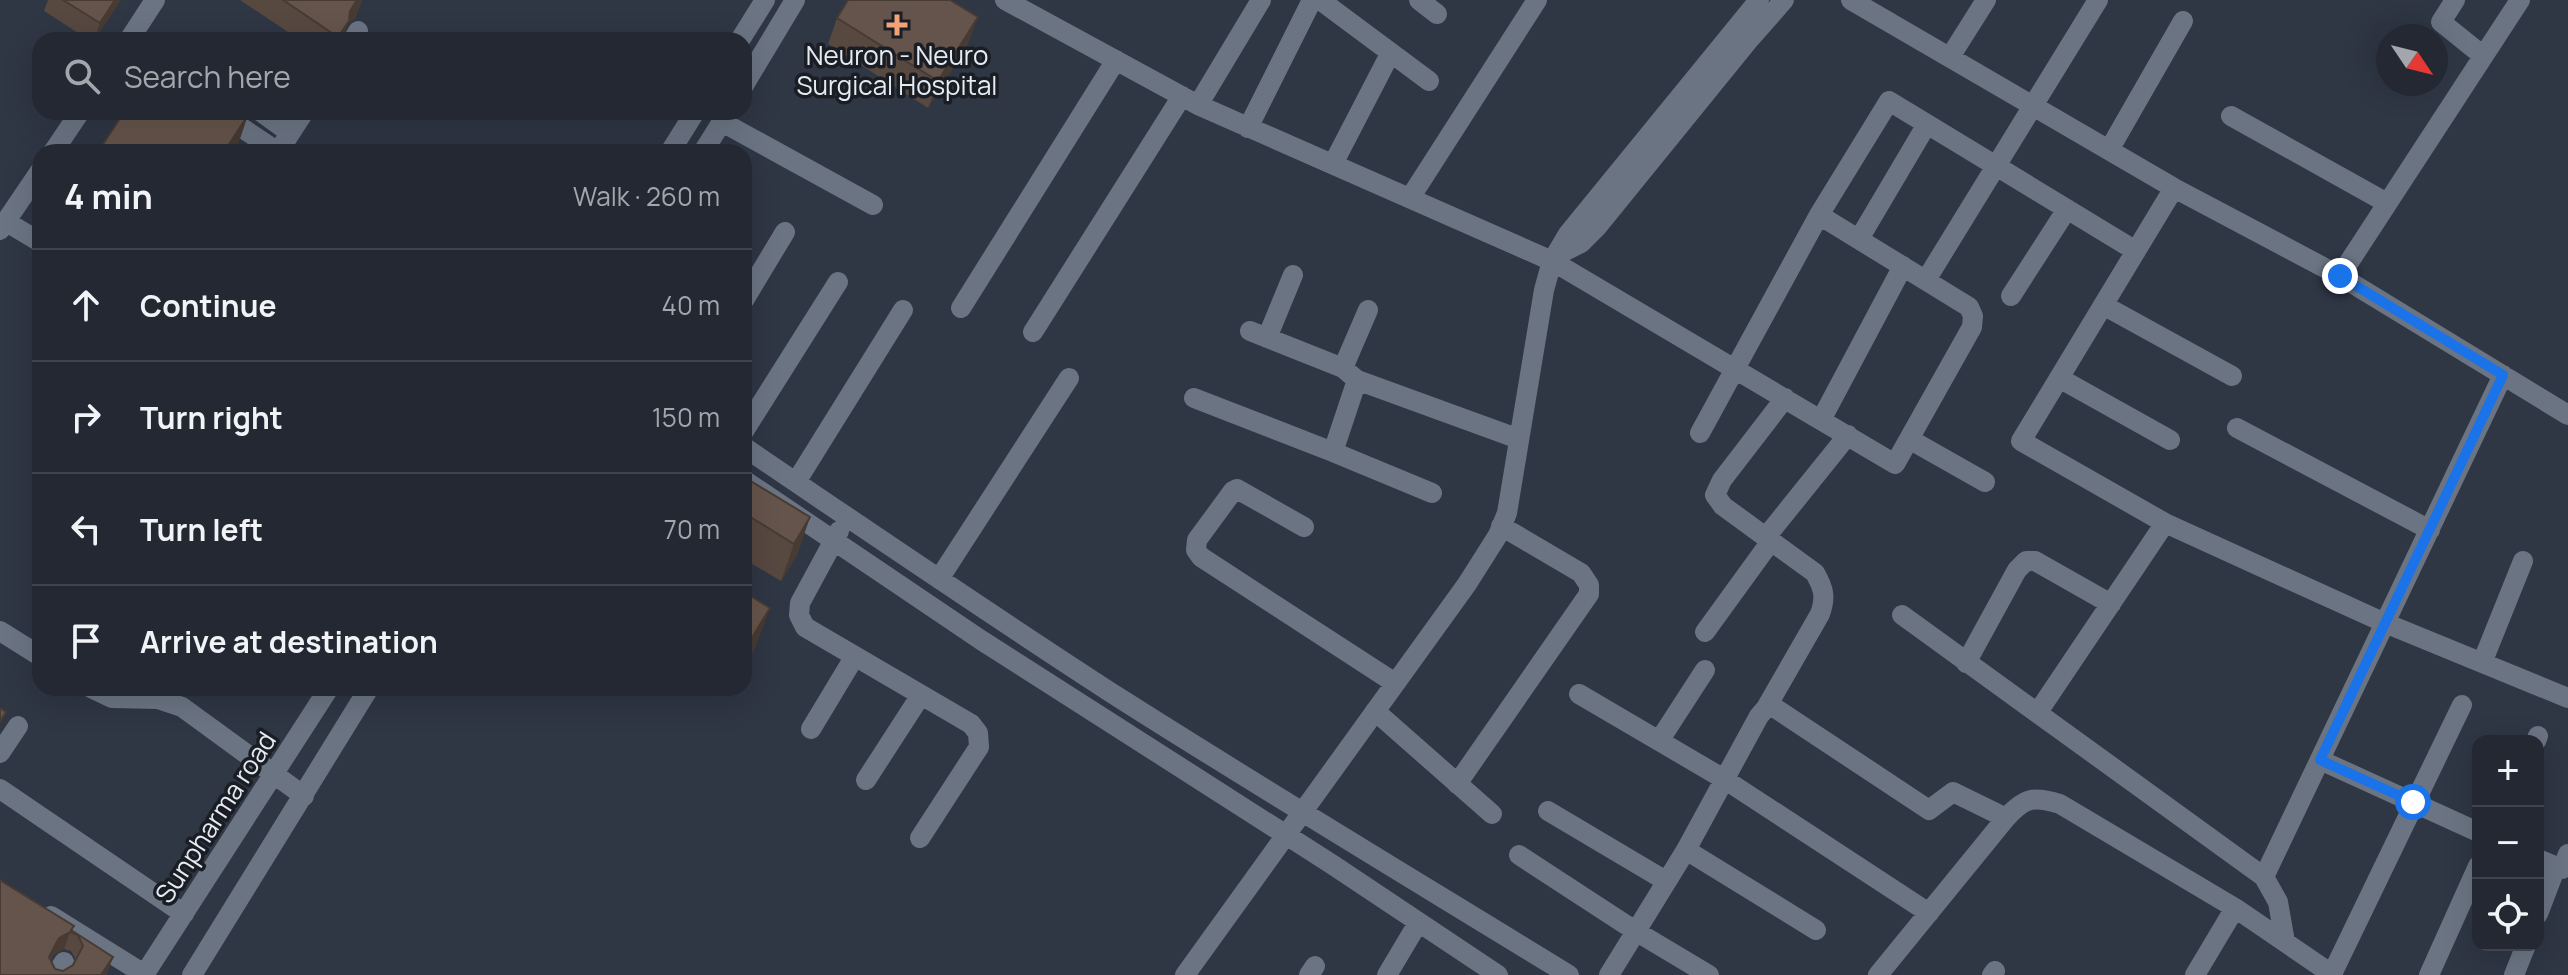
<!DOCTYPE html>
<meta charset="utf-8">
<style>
:root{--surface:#232833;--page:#2f343f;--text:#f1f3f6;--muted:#a3a6ac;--line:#40444e}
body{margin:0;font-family:Manrope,sans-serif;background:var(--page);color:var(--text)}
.controls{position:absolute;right:24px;bottom:24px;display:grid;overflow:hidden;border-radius:16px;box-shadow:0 8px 32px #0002}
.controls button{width:72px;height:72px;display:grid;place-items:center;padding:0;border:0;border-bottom:2px solid var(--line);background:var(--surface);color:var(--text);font:40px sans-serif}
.compass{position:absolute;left:2376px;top:24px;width:72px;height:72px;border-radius:50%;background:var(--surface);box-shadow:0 8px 32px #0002;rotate:125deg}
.stop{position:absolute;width:24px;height:24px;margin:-18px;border:6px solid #1a73e8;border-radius:50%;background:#fff}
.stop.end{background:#1a73e8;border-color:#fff;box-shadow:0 2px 8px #0008}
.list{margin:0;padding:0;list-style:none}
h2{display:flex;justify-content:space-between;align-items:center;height:104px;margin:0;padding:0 32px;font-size:34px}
h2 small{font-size:26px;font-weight:400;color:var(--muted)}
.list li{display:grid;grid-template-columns:52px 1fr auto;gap:24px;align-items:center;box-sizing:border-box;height:112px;padding:0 32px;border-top:2px solid var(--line)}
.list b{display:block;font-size:30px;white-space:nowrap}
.list em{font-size:26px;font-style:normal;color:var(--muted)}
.icon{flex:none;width:44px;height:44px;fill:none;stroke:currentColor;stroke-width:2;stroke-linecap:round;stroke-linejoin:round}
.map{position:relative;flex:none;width:2568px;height:975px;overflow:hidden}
.search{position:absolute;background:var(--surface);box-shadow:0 8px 32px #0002;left:32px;top:32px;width:720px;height:88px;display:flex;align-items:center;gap:20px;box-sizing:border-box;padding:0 28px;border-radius:24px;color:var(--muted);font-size:30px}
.panel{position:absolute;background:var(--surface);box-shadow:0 8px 32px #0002;left:32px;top:144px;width:720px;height:552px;border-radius:24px}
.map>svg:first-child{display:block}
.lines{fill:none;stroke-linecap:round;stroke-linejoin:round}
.minor{stroke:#6b7483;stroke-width:20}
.wall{fill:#574840;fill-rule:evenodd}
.shaded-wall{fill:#473b34}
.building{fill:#65544b;stroke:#473b34;stroke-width:2;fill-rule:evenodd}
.route{stroke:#1a73e8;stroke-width:10}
.poi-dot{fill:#f0a279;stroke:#1a1e24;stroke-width:3}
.labels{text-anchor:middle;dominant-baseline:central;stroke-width:7;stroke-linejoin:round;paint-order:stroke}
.poi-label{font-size:26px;fill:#e5ebf4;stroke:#1a1e24}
.street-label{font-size:26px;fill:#e5ebf4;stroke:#1a1e24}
</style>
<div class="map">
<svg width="2568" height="975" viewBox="0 0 2568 975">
<rect width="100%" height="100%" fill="#2f3644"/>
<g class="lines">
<!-- minor -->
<path class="minor" d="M1005,0L1198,105L1552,261L1895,464L1972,327L1973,316L1969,307L1819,215
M1320,0L1429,81
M1419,0L1437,14
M1851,0L2174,188L2340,276L2568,415
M2455,0L2441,22L2482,55
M129,40L155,0
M353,40L358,31
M740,40L765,0
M1950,57L1986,0
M744,85L795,0
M1198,105L1261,0
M218,112L278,152
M261,112L290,133
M2231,116L2387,203
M722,122L873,205
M1248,128L1312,0
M2109,150L2183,21
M53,152L80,112
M278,152L304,112
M670,152L695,112
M703,152L728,112
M1333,164L1390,54
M1410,198L1537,0
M5,221L40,242
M0,230L40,171
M1859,239L1927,124
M1555,256L1581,243L1597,227L1748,41L1784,0
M2340,276L2520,0
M1926,280L2098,0
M2011,296L2067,209
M744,300L785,232
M2103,305L2232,376
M961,308L1116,60
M1250,331L1343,368L1357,380L1333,452L1432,493
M1033,332L1182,96
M1267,338L1293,275
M1343,368L1368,310
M2059,378L2170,440
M1357,380L1519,439
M1194,398L1333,452
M1821,420L1903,266
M2237,428L2430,530
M744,431L838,282
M1700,433L1819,215L1889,101L2136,251
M1909,439L1985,482
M744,447C869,532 994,617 1121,699C1269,793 1419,883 1569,975
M744,480L981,640L1333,865L1498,975
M796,482L903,310
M2165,523L2021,441L2174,188
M1304,527L1237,489L1233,491L1197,540L1196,550L1201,557L1395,683
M839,531L800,603L799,615L805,627L971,724L978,733L979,747L920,838
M1766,537L1848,435
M939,579L1069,378
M1902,615L2264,877L2278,902L2285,942
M0,631L40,656
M1705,632L1771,541
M1966,663L2017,570L2026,561H2035L2111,604
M2482,663L2523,561
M91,688L112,698L158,699L182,707L304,796
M1579,694L1724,779L1929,913
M1766,708L1820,614C1826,597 1824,589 1815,573L1723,506L1715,495L1722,480L1785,398
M1375,711L1492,814
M2038,712L2165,523L2385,623L2568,698
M811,729L855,656
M1659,741L1705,670
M2536,741L2538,736
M0,753L18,726
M2320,760L2478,832
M866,780L921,695
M1457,784L1589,594V585L1581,573L1501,526
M0,789L184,914
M1548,811L1666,881
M1686,850L1816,930
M1519,855L1637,932L1709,975
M2538,859L2562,869L2568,854
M2264,877L2503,375
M2538,914L2556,867
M51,916L144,974
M2332,974L2462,705
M56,975L64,962
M144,975L329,688
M192,975L369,688
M1185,975L1467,584L1498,535L1507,513L1544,290L1552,261L1568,234L1759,0
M1309,975L1315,966
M1387,975L1418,923
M1609,975L1686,850L1759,716L1766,708H1775L1929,810L1953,792L2006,818
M1878,975L2006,818C2025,797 2034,796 2060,804L2235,908L2333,975
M1992,975L1995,971
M2195,975L2235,908
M2429,975L2478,866
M2514,975L2526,945"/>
</g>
<!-- wall -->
<path class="wall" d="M48,0H121L94,40H89L44,11Z
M240,0H362L355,19L348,23L342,40H300Z
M837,18L968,44L928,108L828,44Z
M744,477L810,517L797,555L781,581L744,559Z
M744,592L756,646L744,666Z
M74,926L72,931L113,957L106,975H0ZM64,949L71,951L76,960L73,965L63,971L55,969L51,960L53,955Z"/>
<!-- shaded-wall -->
<path class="shaded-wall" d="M115,0H121L94,40L100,23Z
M357,0H362L355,19L348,23L342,40H337L350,11Z
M978,17L968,44L928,108L938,81Z
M248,115L239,142L232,152H224Z
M810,517L797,555L781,581L794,544Z
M770,608L756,646L744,666V654L748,644Z
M70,932L64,949L53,955L43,974L49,957L59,938Z
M113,957L107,974L106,975H101Z"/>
<!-- building -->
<path class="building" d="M63,0H115L100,23Z
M283,0H357L350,11L349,21L338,37Z
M848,0H950L978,17L938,81L837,18Z
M124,112H243L248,115L224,152H98Z
M744,477L810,517L794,544L744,513Z
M744,592L770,608L748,644L744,642Z
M0,708L6,712L0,722Z
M0,880L74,926L71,930L113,957L101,975H0ZM70,932L78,935L83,946L73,965L63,971L55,969L49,957L59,938Z"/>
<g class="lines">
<!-- route -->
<path class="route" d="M2340,276L2503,375L2320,760L2413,802"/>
</g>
<!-- markers -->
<path class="poi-dot" d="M893 13h8v8h8v8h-8v8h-8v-8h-8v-8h8z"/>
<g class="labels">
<!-- poi labels -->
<g class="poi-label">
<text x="897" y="55">Neuron - Neuro<tspan x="897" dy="30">Surgical Hospital</tspan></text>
</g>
<!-- street labels -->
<g class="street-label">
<text transform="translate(215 817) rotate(-57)">Sunpharma road</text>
</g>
</g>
</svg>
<div class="controls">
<button>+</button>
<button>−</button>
<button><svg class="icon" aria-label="locate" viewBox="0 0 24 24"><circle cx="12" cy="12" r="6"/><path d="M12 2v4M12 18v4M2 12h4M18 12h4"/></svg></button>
</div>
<svg class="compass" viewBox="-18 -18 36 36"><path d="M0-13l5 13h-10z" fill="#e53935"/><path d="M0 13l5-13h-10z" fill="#a3a6ac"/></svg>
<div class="stop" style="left:2413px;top:802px"></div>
<div class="stop end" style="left:2340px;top:276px"></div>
<div class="search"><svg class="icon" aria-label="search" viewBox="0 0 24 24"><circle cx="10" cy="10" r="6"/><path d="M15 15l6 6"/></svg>Search here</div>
<section class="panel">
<h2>4 min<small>Walk · 260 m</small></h2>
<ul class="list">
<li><svg class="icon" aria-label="ahead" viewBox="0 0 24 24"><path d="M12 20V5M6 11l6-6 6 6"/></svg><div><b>Continue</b></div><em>40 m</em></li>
<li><svg class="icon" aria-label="right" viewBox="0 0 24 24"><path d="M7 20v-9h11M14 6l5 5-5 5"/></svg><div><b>Turn right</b></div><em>150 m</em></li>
<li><svg class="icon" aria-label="left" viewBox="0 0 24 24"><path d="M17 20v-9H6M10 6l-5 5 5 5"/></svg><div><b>Turn left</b></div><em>70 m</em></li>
<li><svg class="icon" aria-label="arrive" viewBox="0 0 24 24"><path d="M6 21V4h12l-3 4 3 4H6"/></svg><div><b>Arrive at destination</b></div></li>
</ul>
</section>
</div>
